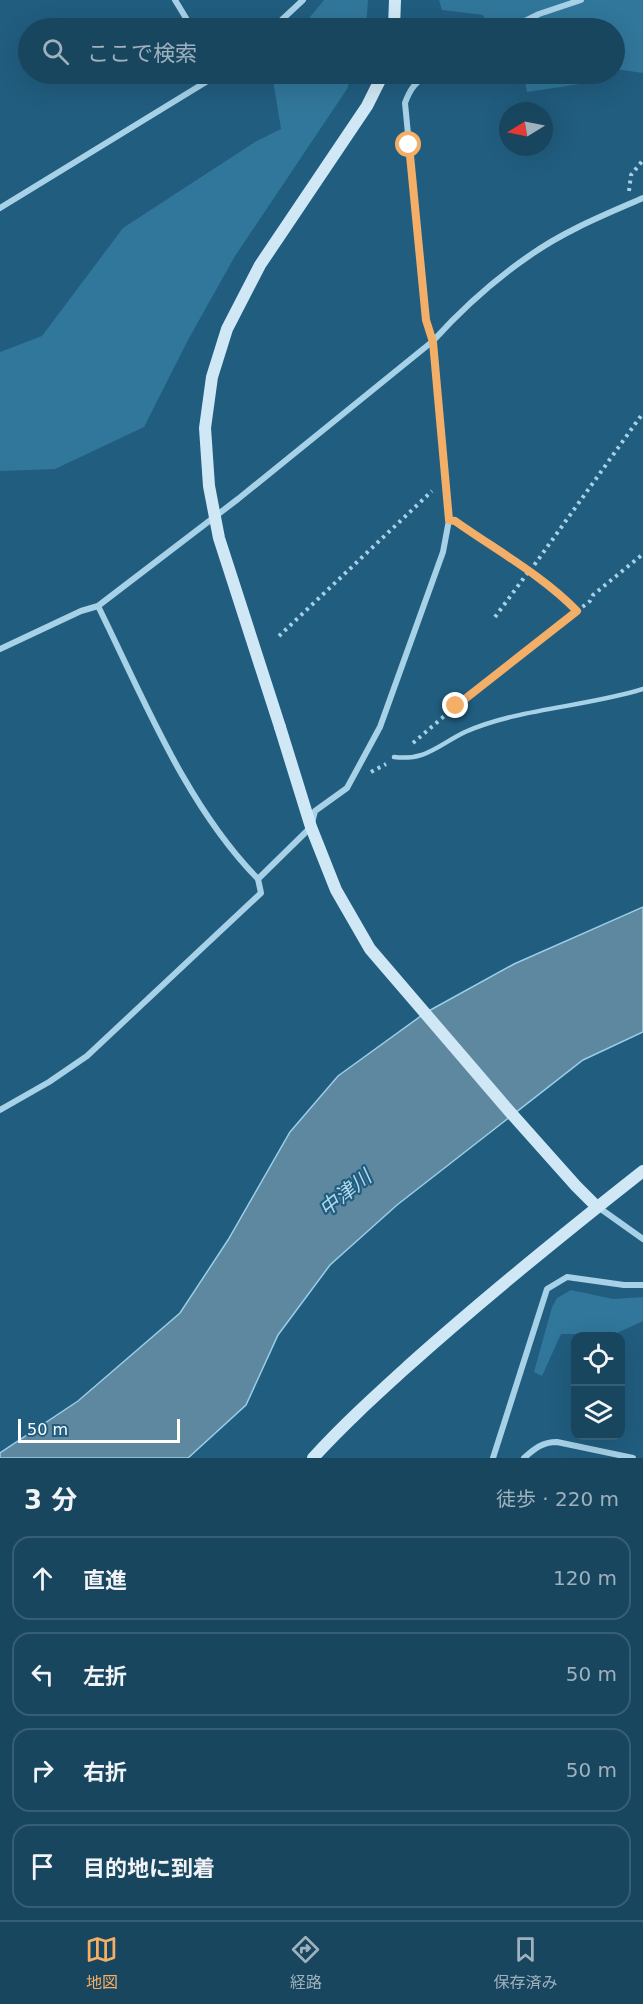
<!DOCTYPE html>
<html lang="ja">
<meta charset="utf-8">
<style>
:root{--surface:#19465f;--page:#224d65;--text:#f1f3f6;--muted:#9fb1bd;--line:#375e74;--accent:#f3ae68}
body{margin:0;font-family:"DejaVu Sans","Noto Sans JP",sans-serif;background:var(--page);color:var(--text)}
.controls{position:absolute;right:18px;bottom:18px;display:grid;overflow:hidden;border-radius:12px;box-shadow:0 6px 24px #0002}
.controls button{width:54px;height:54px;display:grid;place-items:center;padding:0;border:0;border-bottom:2px solid var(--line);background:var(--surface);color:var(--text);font:30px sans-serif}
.compass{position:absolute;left:499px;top:102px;width:54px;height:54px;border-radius:50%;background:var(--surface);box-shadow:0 6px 24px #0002;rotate:260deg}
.scale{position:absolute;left:18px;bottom:15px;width:162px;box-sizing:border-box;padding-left:6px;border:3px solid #fff;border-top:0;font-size:16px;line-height:21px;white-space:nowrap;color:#fff;-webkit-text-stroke:4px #215d7f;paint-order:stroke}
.stop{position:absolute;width:18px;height:18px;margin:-14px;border:4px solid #f3ae68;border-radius:50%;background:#fff}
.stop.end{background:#f3ae68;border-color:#fff;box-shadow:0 2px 6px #0008}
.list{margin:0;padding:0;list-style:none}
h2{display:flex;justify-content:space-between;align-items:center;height:78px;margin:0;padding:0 24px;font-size:26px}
h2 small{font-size:20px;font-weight:400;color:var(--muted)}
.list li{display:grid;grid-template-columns:39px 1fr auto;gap:18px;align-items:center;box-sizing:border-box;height:84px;margin:0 12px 12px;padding:0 12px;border:2px solid var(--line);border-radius:18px}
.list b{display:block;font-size:22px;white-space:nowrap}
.list em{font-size:20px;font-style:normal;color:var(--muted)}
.icon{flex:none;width:33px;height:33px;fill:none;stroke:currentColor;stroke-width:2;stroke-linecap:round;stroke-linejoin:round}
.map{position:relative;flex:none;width:643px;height:1458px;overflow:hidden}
.search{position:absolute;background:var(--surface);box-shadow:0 6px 24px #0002;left:18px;right:18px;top:18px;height:66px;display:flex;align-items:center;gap:15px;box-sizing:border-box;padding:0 21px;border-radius:33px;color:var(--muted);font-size:22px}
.sheet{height:462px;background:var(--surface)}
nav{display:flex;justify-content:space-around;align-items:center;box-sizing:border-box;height:84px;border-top:2px solid var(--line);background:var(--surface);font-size:16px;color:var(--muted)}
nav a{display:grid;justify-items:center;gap:3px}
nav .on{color:var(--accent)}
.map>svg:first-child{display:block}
.green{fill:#31779b}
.water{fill:#5e88a0;stroke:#9acee8;stroke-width:1.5}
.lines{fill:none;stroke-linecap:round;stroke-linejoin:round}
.path{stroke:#a6d1e7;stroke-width:4;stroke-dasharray:3 4.5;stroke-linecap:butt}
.lane{stroke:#a6d1e7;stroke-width:4.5}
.street{stroke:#a6d1e7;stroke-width:6}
.secondary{stroke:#d0e8f6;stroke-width:12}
.secondary-bridge{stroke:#d0e8f6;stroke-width:12}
.route{stroke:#f3ae68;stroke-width:8}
.labels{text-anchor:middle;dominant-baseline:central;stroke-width:4.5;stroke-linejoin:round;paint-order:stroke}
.water-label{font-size:20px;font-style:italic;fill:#b2daef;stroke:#215d7f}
</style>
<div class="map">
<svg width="643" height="1458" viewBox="0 0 643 1458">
<rect width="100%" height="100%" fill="#215d7f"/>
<!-- green -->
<path class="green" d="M324,0H368L366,28H301Z
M439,0H643V73L615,69L614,28H488L483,15L442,10Z
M272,74H352L347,89L235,256L188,340L144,427L55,469L0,471V352L42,336L123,228L255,142L281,129Z
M516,74H590L580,84L527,92L524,78Z
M571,1290L613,1299L643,1297V1321L615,1334H561L542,1376L534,1372L552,1307L557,1298Z"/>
<!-- water -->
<path class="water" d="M643,907V1032L583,1060L397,1205L330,1265L278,1335L246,1405L188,1458H0V1453L78,1401L180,1313L228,1240L290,1132L338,1076L425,1013L514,964Z"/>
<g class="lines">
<!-- path -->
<path class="path" d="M629,191L631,175L643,160
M460,525C500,552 544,576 577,611
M530,571L643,413
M495,617L529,571
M279,636L432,491
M413,743L456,706L590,601L593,595L643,554
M371,772L386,764"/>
<!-- lane -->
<path class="lane" d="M394,757C426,761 438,745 465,732C520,708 586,707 643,689"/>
<!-- street -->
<path class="street" d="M175,0L192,28
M273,28L303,0
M511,28L539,14L581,0
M0,208L219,74
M98,606L238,499L433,341C461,310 494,280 529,256C564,231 604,215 643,198
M0,649L81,611L98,606C143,697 186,806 258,879L311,827L315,811L347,788L380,727L443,552L449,520L433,341L426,320L405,103C410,89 416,81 429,74
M0,1110L49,1082L87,1056L261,893L258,879
M598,1207L643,1239
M493,1458L547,1289L567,1277L624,1285H643
M524,1458C534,1449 542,1442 557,1442L633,1458"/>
<!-- secondary -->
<path class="secondary" d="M394,28L395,0
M280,727L311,827L336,890L370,949L510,1112L576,1186L597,1207
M313,1458C343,1425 375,1396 408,1366C484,1298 563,1234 643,1171"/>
<!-- secondary-bridge -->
<path class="secondary-bridge" d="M280,727L219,538L209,486L205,428L212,377L227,329L260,265L367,106L383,74"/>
</g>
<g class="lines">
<!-- route -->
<path class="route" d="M409,145L426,320L433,342L449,520L455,521C496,550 542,575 577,611L456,706"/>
</g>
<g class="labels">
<!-- water labels -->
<g class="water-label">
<text transform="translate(345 1193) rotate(-39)">中津川</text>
</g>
</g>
</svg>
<div class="controls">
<button><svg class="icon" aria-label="locate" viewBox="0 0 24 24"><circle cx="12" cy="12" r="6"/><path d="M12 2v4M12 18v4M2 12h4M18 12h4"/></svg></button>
<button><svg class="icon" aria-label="layers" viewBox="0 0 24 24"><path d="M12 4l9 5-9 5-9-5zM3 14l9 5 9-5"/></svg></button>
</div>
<svg class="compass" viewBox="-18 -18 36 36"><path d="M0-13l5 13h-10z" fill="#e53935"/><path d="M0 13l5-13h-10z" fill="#9fb1bd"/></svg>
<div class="scale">50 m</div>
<div class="stop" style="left:409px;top:145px"></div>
<div class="stop end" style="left:456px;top:706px"></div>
<div class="search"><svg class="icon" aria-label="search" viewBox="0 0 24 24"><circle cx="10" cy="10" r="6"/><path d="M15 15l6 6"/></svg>ここで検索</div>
</div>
<section class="sheet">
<h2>3 分<small>徒歩 · 220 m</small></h2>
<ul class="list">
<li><svg class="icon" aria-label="ahead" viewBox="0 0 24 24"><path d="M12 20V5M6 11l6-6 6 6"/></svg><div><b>直進</b></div><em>120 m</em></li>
<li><svg class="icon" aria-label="left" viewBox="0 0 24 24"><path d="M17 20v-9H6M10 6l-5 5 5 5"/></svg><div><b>左折</b></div><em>50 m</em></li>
<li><svg class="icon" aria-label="right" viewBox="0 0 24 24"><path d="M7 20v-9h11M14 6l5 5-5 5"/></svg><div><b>右折</b></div><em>50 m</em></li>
<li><svg class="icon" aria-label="arrive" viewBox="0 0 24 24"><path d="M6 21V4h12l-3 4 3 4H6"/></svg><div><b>目的地に到着</b></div></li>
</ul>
</section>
<nav>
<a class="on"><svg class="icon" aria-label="map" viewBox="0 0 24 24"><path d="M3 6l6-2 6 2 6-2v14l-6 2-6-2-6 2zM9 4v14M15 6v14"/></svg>地図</a>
<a><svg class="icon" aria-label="directions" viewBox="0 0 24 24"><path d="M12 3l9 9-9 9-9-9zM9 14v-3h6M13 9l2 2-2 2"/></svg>経路</a>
<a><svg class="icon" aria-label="saved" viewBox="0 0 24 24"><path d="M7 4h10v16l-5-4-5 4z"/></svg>保存済み</a>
</nav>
